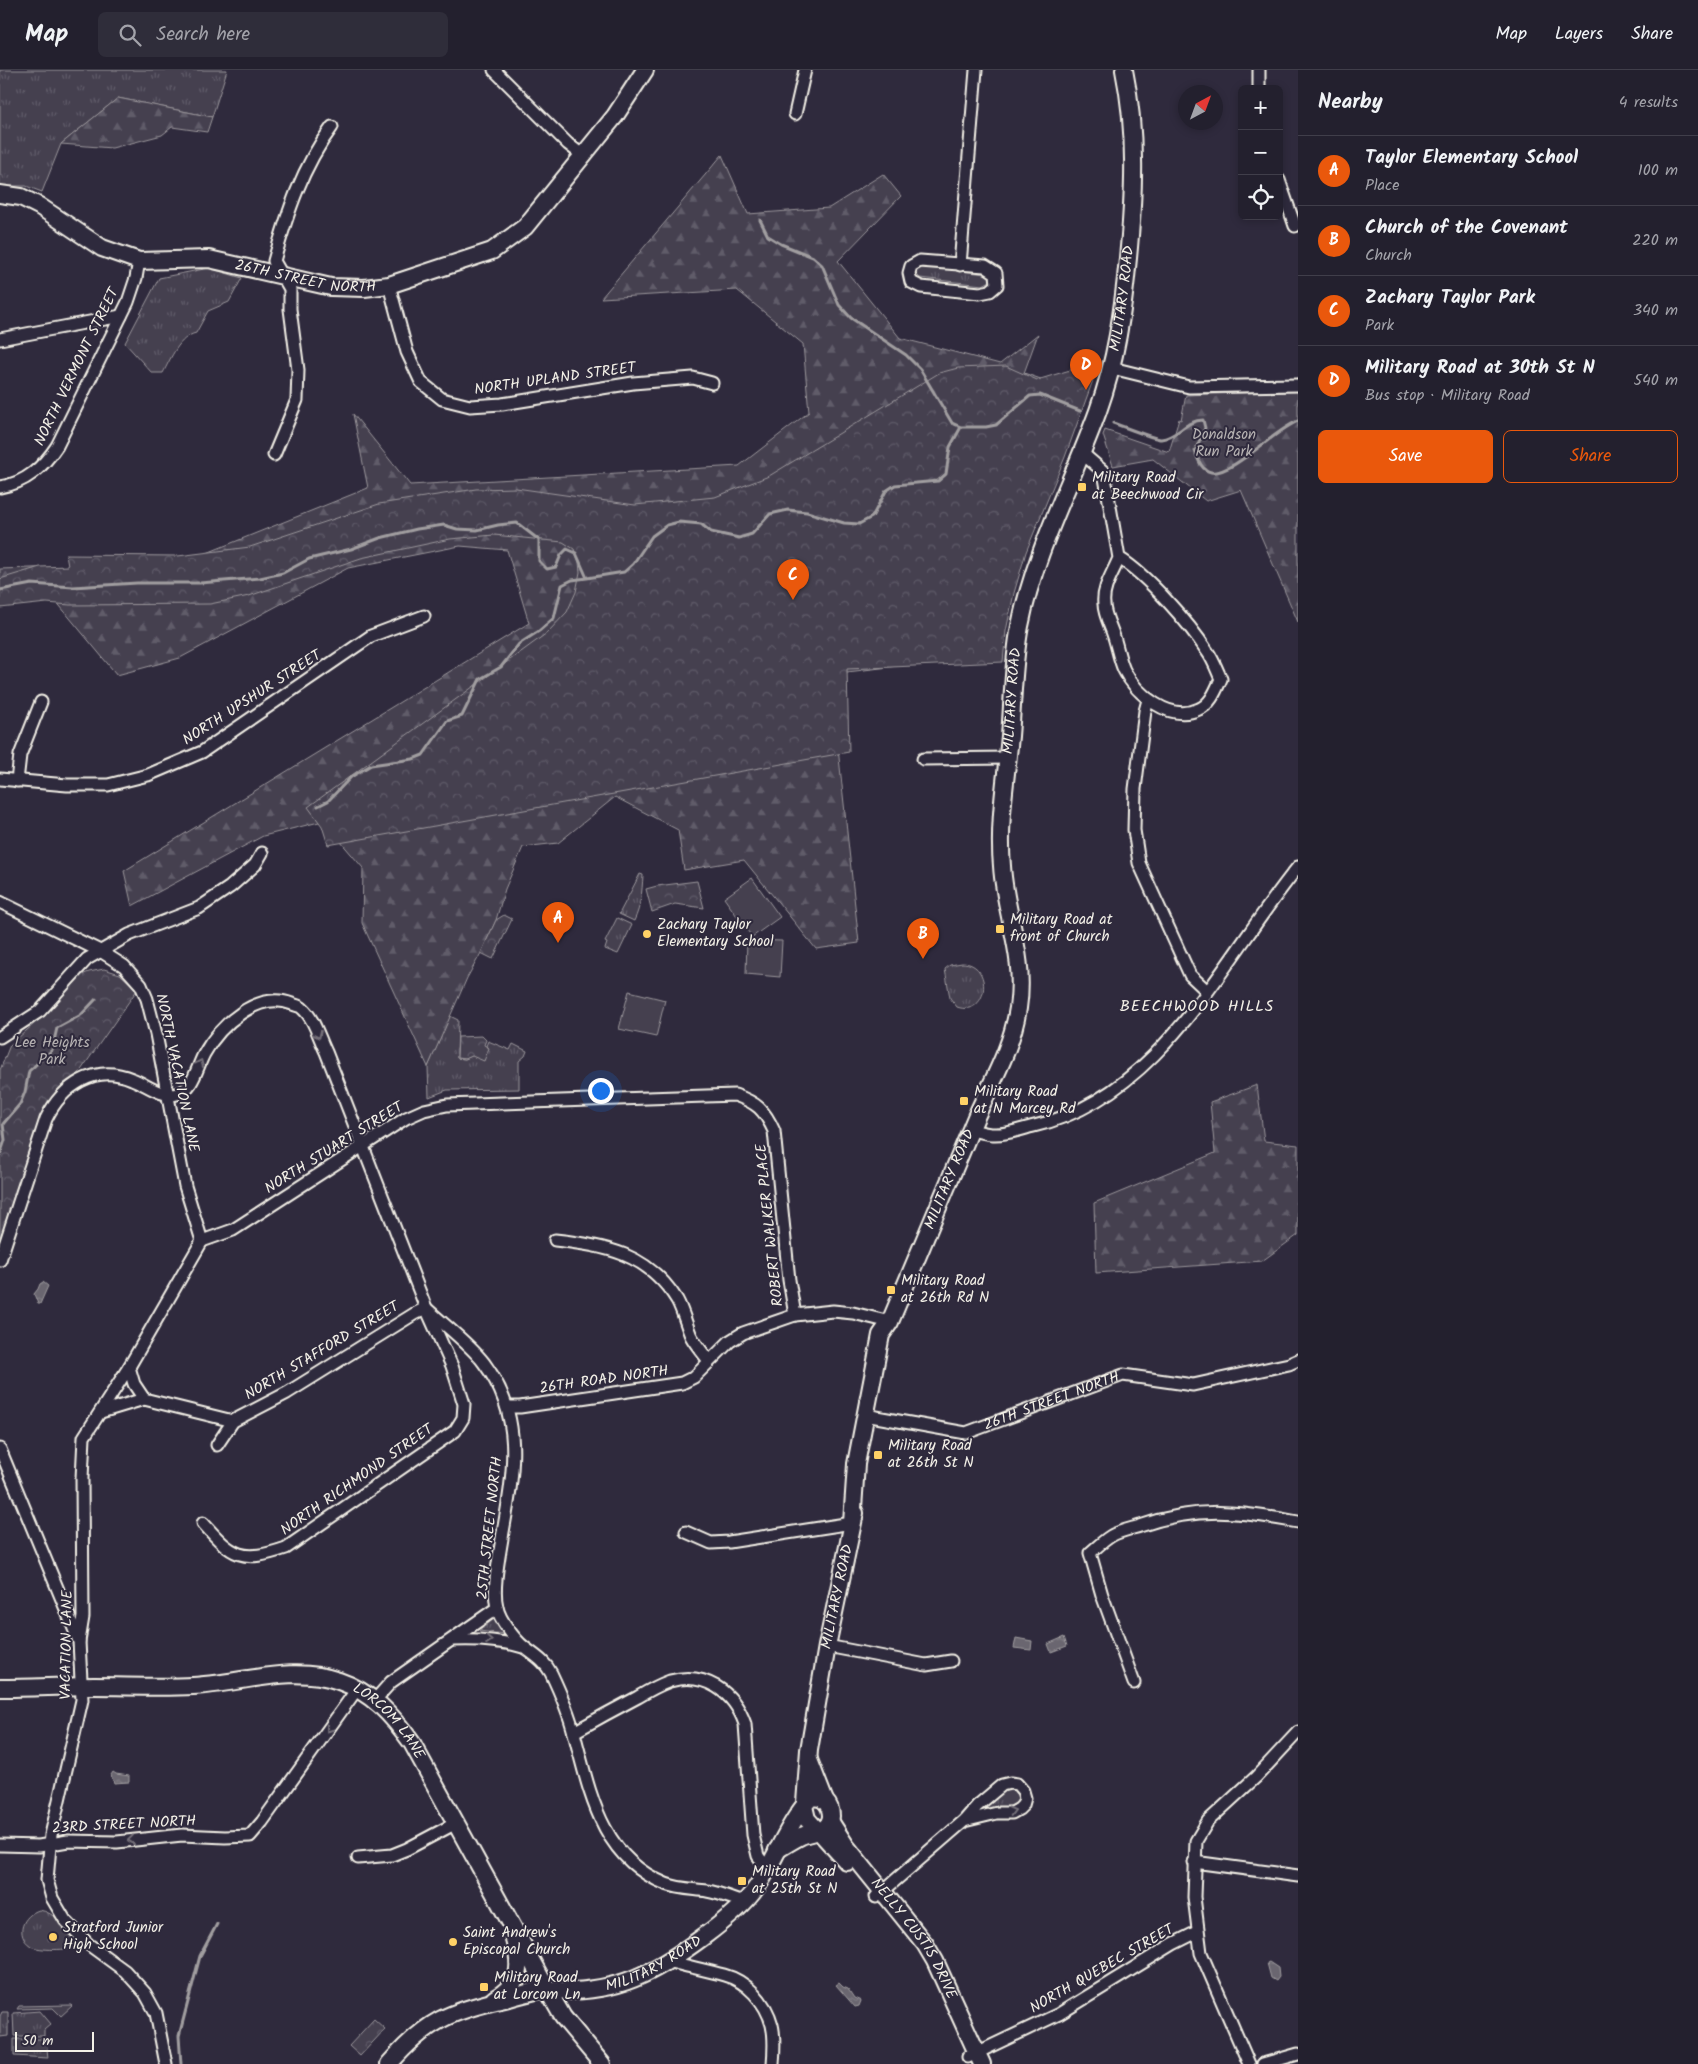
<!DOCTYPE html>
<meta charset="utf-8">
<style>
:root{--surface:#23202e;--page:#2f2d3a;--text:#f1f3f6;--muted:#a3a3aa;--line:#403e4a;--accent:#ea580c}
body{margin:0;font-family:Kalam,sans-serif;background:var(--page);color:var(--text)}
.controls{position:absolute;right:15px;top:15px;display:grid;overflow:hidden;border-radius:8px;box-shadow:0 2px 8px #0003}
.controls button{width:45px;height:45px;display:grid;place-items:center;padding:0;border:0;border-bottom:1px solid var(--line);background:var(--surface);color:var(--text);font:25px sans-serif}
.compass{position:absolute;left:1178px;top:15px;width:45px;height:45px;border-radius:50%;background:var(--surface);box-shadow:0 2px 8px #0003;rotate:41deg}
.scale{position:absolute;left:15px;bottom:12px;width:79px;box-sizing:border-box;padding-left:5px;border:2px solid #f4f1e8;border-top:0;font-size:14px;line-height:18px;white-space:nowrap;color:#f4f1e8;-webkit-text-stroke:4px #2f2a3d;paint-order:stroke}
.you{position:absolute;left:600px;top:1020px;width:18px;height:18px;margin:-12px;border:4px solid #fff;border-radius:50%;background:#1a73e8;box-shadow:0 0 0 8px #1a73e833}
.badge{display:grid;place-items:center;width:32px;height:32px;border-radius:50%;background:var(--accent);color:#fff;font-size:16px;font-weight:700}
.pin{position:absolute;translate:-50% -41px;filter:drop-shadow(0 1px 2px #0008)}
.pin::after{content:'';position:absolute;top:26px;width:18px;height:15px;background:inherit;clip-path:polygon(0 0,100% 0,50% 100%)}
.list{margin:0;padding:0;list-style:none}
h2{display:flex;justify-content:space-between;align-items:center;height:65px;margin:0;padding:0 20px;font-size:21px}
h2 small{font-size:16px;font-weight:400;color:var(--muted)}
.list li{display:grid;grid-template-columns:32px 1fr auto;gap:15px;align-items:center;box-sizing:border-box;height:70px;padding:0 20px;border-top:1px solid var(--line)}
.list b{display:block;font-size:19px;white-space:nowrap}
.list p{margin:0;font-size:16px;white-space:nowrap;color:var(--muted)}
.list em{font-size:16px;font-style:normal;color:var(--muted)}
.actions{display:flex;gap:10px;padding:15px 20px}
.actions a{flex:1;padding:11px 0;border:1px solid var(--accent);border-radius:8px;text-align:center;font-size:18px;color:var(--accent)}
.actions .main{background:var(--accent);color:#fff}
.icon{flex:none;width:28px;height:28px;fill:none;stroke:currentColor;stroke-width:2;stroke-linecap:round;stroke-linejoin:round}
.map{position:relative;flex:none;width:1298px;height:1994px;overflow:hidden}
header{display:flex;align-items:center;gap:30px;box-sizing:border-box;height:70px;padding:0 25px;background:var(--surface);border-bottom:1px solid var(--line)}
header strong{font-size:24px}
nav{display:flex;gap:28px;margin-inline-start:auto;font-size:18px}
.search{width:350px;height:45px;background:var(--page);display:flex;align-items:center;gap:12px;box-sizing:border-box;padding:0 18px;border-radius:8px;color:var(--muted);font-size:19px}
main{display:flex}
aside{flex:1;background:var(--surface)}
.map>svg:first-child{display:block}
.grass{fill:url(#grass-tufts);stroke:#9c989c}
.forest{fill:url(#forest-firs);stroke:#9c989c}
.park{fill:url(#park-crowns);stroke:#9c989c}
.pitch{fill:#454050;stroke:#9c989c}
.water{fill:url(#water-ripples);stroke:#a19ea0}
.lines{fill:none;stroke-linecap:round;stroke-linejoin:round}
.stream{stroke:#a19ea0;stroke-width:3}
.street-casing{stroke:#f4f1e8;stroke-width:15}
.secondary-casing{stroke:#f4f1e8;stroke-width:20}
.street{stroke:#2f2a3d;stroke-width:11}
.secondary{stroke:#2f2a3d;stroke-width:16}
.oneway{stroke:#747079}
.poi-dot{fill:#ffd166;stroke:#2f2a3d;stroke-width:2}
.labels{text-anchor:middle;dominant-baseline:central;stroke-width:4;stroke-linejoin:round;paint-order:stroke}
.street-label{font-size:15px;fill:#f4f1e8;stroke:#2f2a3d}
.park-label{font-size:15px;fill:#b7b3b3;stroke:#2f2a3d}
.poi-label{font-size:15px;fill:#f4f1e8;stroke:#2f2a3d;text-anchor:start}
.neighbourhood-label{font-size:16px;letter-spacing:1px;fill:#f4f1e8;stroke:#2f2a3d}
</style>
<header>
<strong>Map</strong>
<div class="search"><svg class="icon" aria-label="search" viewBox="0 0 24 24"><circle cx="10" cy="10" r="6"/><path d="M15 15l6 6"/></svg>Search here</div>
<nav><a>Map</a><a>Layers</a><a>Share</a></nav>
</header>
<main>
<div class="map">
<svg width="1298" height="1994" viewBox="0 0 1298 1994">
<defs>
<pattern id="grass-tufts" width="24" height="20" patternUnits="userSpaceOnUse" patternTransform="scale(1.25)"><rect width="24" height="20" fill="#454050"/><path d="M3 7l-1-3M5 7V3M7 7l1-3M15 17l-1-3M17 17v-4M19 17l1-3" fill="none" stroke="#605c69"/></pattern>
<pattern id="forest-firs" width="22" height="20" patternUnits="userSpaceOnUse" patternTransform="scale(1.25)"><rect width="22" height="20" fill="#454050"/><path d="M5 1l3.5 6h-7zM16 11l3.5 6h-7z" fill="#605c69"/></pattern>
<pattern id="park-crowns" width="20" height="18" patternUnits="userSpaceOnUse" patternTransform="scale(1.25)"><rect width="20" height="18" fill="#454050"/><path d="M2 6a3 3 0 1 1 6 0M12 15a3 3 0 1 1 6 0" fill="none" stroke="#605c69"/></pattern>
<pattern id="water-ripples" width="26" height="14" patternUnits="userSpaceOnUse" patternTransform="scale(1.25)"><rect width="26" height="14" fill="#6a6670"/><path d="M2 4q2-2 4 0t4 0M15 11q2-2 4 0t4 0" fill="none" stroke="#807c84"/></pattern>
</defs>
<rect width="100%" height="100%" fill="#2f2a3d"/>
<filter id="ink" filterUnits="userSpaceOnUse"><feTurbulence type="fractalNoise" baseFrequency=".02" numOctaves="2"/><feDisplacementMap in="SourceGraphic" scale="10" xChannelSelector="R" yChannelSelector="G"/><feConvolveMatrix kernelMatrix="1 2 1 2 8 2 1 2 1" color-interpolation-filters="sRGB"/></filter>
<g filter="url(#ink)">
<!-- grass -->
<path class="grass" d="M0,0H227L212,47L118,28L61,74L42,122L26,116H0Z
M921,196L985,204L989,207L990,211L983,215L920,208L915,203L916,199Z
M209,198L242,208L229,232L208,241L196,263C179,267 171,288 163,303H152L125,273L159,208Z
M640,804L643,805C642,822 641,836 634,851L619,844Z
M617,848L632,855L618,884L605,879L607,873L605,872Z
M962,893C994,893 989,948 957,937L950,928L945,899L950,895Z
M450,946L458,950L457,988L465,989L489,978L486,976L488,971L510,980L513,974L527,981L525,986L519,991V1019L447,1020L429,1027L428,997Z
M494,1549H496L505,1564L479,1561Z
M1010,1718L1017,1721L1020,1727L1016,1735L983,1740C987,1732 1001,1720 1010,1718Z
M39,1840C55,1842 66,1858 78,1869L80,1873L78,1877C70,1880 38,1881 31,1876C14,1865 23,1845 39,1840Z
M19,1936L71,1935L72,1936L61,1946L53,1938L17,1939Z
M40,1941L51,1954L44,1960V1966H14L13,1943Z
M2,1942H8V1966L0,1967V1946Z
M44,1969L46,1970L48,1988L14,1986V1969Z"/>
<!-- forest -->
<path class="forest" d="M118,28L212,47L207,62L172,57L162,65L112,78L61,74Z
M722,85L748,144L829,138L883,104L901,126L838,191L900,268L1000,294L1038,264L1024,303L1085,325L983,586L830,604L859,873L816,879L744,790L684,800L678,760L615,727L558,773L523,777L505,819L496,850L481,883L467,908L428,997L362,853L363,798L323,751L263,766L132,836L124,801L529,553L507,480L460,476L348,498L180,588L117,605L55,530L0,529V499L182,493L368,418L353,344L410,415L739,396L809,342L803,274L737,220L601,228Z
M1298,321V552L1241,420L1206,431L1153,389L1113,396L1103,365L1105,360L1169,382L1179,349L1181,350L1186,325Z
M1257,1015L1264,1071L1298,1075V1165L1262,1191L1096,1203L1094,1133L1215,1083L1210,1032Z"/>
<!-- park -->
<path class="park" d="M1100,291L1065,387L1026,482L1014,523L1006,561L1003,592L847,599L849,682L328,775L322,756L308,737L547,563L567,542L576,522L580,502L579,492L574,479L563,472L494,465L450,469L361,488L249,526L210,534L70,535L47,533L0,538V509L40,497L68,496L66,485L178,486L250,477L379,434L476,419L516,418L635,435L715,427L769,406L939,303L958,298L1006,296L1037,310Z
M697,811L704,838L675,834L652,842L646,819L657,816Z
M504,845L512,849L493,889L481,883L496,850Z
M104,899L120,904L137,920L79,1003L64,1013L47,1035L36,1061L0,1173V1000L10,975L50,940L79,906L89,902Z
M482,966L486,970L484,975L489,978L484,991L472,986L465,989L457,988L458,967Z
M374,1949L385,1959L360,1986L349,1976Z"/>
<!-- pitch -->
<path class="pitch" d="M752,808L780,847L752,867L724,828Z
M747,870L782,871L780,907L746,904Z
M629,921L665,930L656,967L619,959Z"/>
<!-- water -->
<path class="water" d="M43,1212L48,1216L40,1234H38L34,1224L38,1219L40,1214Z
M1064,1567L1067,1576L1051,1582L1048,1574Z
M1016,1568L1032,1571L1031,1580L1014,1578Z
M113,1702L116,1704L129,1706V1712L114,1713L111,1705Z
M1269,1892L1278,1898L1279,1907L1276,1911L1271,1908L1267,1893Z
M839,1913L843,1917L848,1919L854,1928L861,1931L859,1936L855,1937L836,1915Z"/>
<g class="lines">
<!-- stream -->
<path class="stream" d="M760,150L768,166L781,174L813,187L822,195L839,235L851,248L906,285L920,299L952,353L961,357H986L996,355L1030,326L1040,325L1080,341
M1113,353C1122,356 1154,369 1161,369C1178,367 1186,350 1203,350L1205,358L1195,381C1198,389 1201,400 1211,402C1232,406 1277,358 1298,351
M0,520L32,514L73,517L137,513H200L260,508L283,503L309,489L351,479L380,468L417,459L444,455L457,459L477,460L498,455L517,453L539,470V491L547,499L556,497L561,485L567,479L576,483L587,508L624,502L633,494L652,466L667,455L679,452L701,454L711,462L739,468L752,464L770,444L788,440L807,442L844,453L859,454L872,447L886,421L895,415L938,411L946,404L950,377L961,357
M318,736L328,731L351,707L371,695L413,689L423,685L447,651L462,646L480,609L501,597L519,574L539,561L554,548L562,515L572,510L587,508
M0,1085L5,1070L3,1054L20,1034L25,1022L29,1001L52,980L57,958L81,945L96,929
M181,1994L179,1966L200,1886L217,1854"/>
<!-- street casing -->
<g class="street-casing">
<g id="street">
<path d="M494,0L568,74L582,85"/>
<path d="M1259,0V19"/>
<path d="M795,44L805,0"/>
<path d="M1279,110L1295,156"/>
<path d="M920,191L985,196L996,203L997,215L990,221L980,223L921,217L911,212L909,203L911,196Z"/>
<path d="M960,195L976,0"/>
<path d="M389,215L407,282L421,312L442,329L470,336L502,334L633,313L693,308L712,313"/>
<path d="M0,269L121,246"/>
<path d="M1112,298L1189,317L1298,315"/>
<path d="M1082,383L1104,402L1119,488C1147,505 1189,553 1207,581C1213,589 1217,600 1221,609C1216,620 1211,634 1199,639C1170,653 1136,624 1124,600C1119,589 1117,575 1113,564C1110,555 1104,544 1104,534C1102,518 1113,503 1119,488"/>
<path d="M274,385L297,330L298,300L290,239V219L274,191C287,144 302,97 332,57"/>
<path d="M0,417C26,413 43,397 57,376L128,232L136,208L139,191"/>
<path d="M1148,630L1145,641L1135,719L1134,760L1139,793L1190,905L1207,921"/>
<path d="M923,689L1008,688"/>
<path d="M0,709L67,715H108L148,705L202,682L371,566L424,546"/>
<path d="M17,711L20,685L41,632"/>
<path d="M0,832L102,882L124,896L141,915L147,929L156,964L185,1116L202,1171"/>
<path d="M0,967L40,941L87,889L129,865L199,838L230,817L255,795L262,783"/>
<path d="M971,1060C978,1061 986,1064 993,1064C1006,1065 1021,1059 1034,1056C1161,1027 1222,890 1298,797"/>
<path d="M555,1170C606,1176 648,1183 677,1230C683,1241 686,1254 691,1266C696,1275 703,1283 709,1291"/>
<path d="M202,1171L233,1160L406,1048L424,1040L447,1035L735,1025C757,1033 764,1039 774,1061L789,1210L795,1245"/>
<path d="M0,1190L46,1049C62,1016 95,993 132,1009C146,1014 162,1028 177,1024C193,1020 197,997 204,984C219,956 258,920 292,934C295,935 300,936 302,938C314,948 319,968 326,982L426,1238L452,1296L464,1334L463,1348L455,1361L286,1478C242,1493 233,1487 203,1453"/>
<path d="M129,1297L134,1314L144,1329"/>
<path d="M508,1337H520L682,1313L694,1307L730,1271L743,1263L795,1245L833,1241L853,1243L890,1252"/>
<path d="M101,1342L144,1329L233,1351"/>
<path id="s1" d="M865,1345L966,1363L1123,1305L1193,1315L1289,1294L1298,1290"/>
<path d="M217,1375L233,1351L287,1323L414,1244L426,1238C443,1254 471,1275 484,1293C524,1346 514,1401 503,1462C500,1483 492,1518 497,1537C499,1549 515,1570 524,1577C534,1585 545,1591 551,1603C560,1622 569,1643 574,1663C590,1723 601,1788 666,1814C679,1819 693,1819 707,1821C719,1823 731,1828 743,1832"/>
<path d="M0,1379L79,1571"/>
<path d="M686,1462L711,1473L729,1472L852,1453"/>
<path d="M453,1570C478,1569 500,1570 523,1577"/>
<path d="M827,1576L926,1595L951,1591"/>
<path d="M1134,1613L1102,1525L1090,1483C1097,1477 1103,1471 1111,1466C1119,1461 1130,1459 1140,1456C1198,1436 1239,1441 1298,1452"/>
<path d="M375,1630L391,1612L497,1538"/>
<path d="M574,1662C595,1650 617,1638 638,1627C648,1621 659,1615 670,1611C705,1601 734,1622 745,1654L753,1765L758,1786L768,1799"/>
<path d="M0,1775L39,1776L68,1771L117,1772L182,1765L225,1767L250,1766L262,1752L357,1619"/>
<path d="M358,1788L392,1785L407,1779L456,1753"/>
<path d="M1194,1792L1298,1806"/>
<path d="M876,1827L964,1751L977,1736L1002,1715L1010,1713L1017,1714L1023,1721L1025,1728L1023,1735L1019,1739L1012,1743H997L964,1751"/>
<path d="M667,1891C686,1896 705,1900 724,1905C747,1911 766,1932 772,1955C775,1967 774,1982 773,1994"/>
<path d="M968,1987L1059,1944L1173,1874L1197,1862"/>
<path d="M166,1994L156,1943L145,1923L125,1901L88,1874L65,1850L52,1828L47,1810L51,1765L82,1630L79,1571L83,1547L82,1408L84,1367L129,1297L202,1171"/>
<path d="M1249,1994L1201,1883L1194,1827L1196,1771L1208,1751L1256,1707L1298,1662"/>
<path d="M1263,1994L1298,1984"/>
</g>
</g>
<!-- secondary casing -->
<g class="secondary-casing">
<g id="secondary">
<path id="s2" d="M0,124L21,127L39,136L102,178L139,191L209,189L331,217L364,218L389,215L492,181L525,157L615,46L645,0"/>
<path id="s3" d="M852,1453L856,1394L881,1265L890,1252C919,1184 947,1115 976,1047C992,1011 1012,978 1018,938C1026,885 1005,846 1002,796C998,754 1006,709 1010,666C1013,630 1013,592 1020,556C1035,480 1072,413 1098,341C1116,291 1123,241 1128,188C1134,126 1137,62 1124,0"/>
<path id="s4" d="M0,1618C32,1618 63,1616 94,1616C127,1616 160,1618 193,1616C241,1614 291,1594 339,1611C372,1622 393,1646 412,1673L548,1921L563,1947L602,1994"/>
<path d="M809,1690L825,1731"/>
<path id="s5" d="M805,1733L809,1680L827,1576L855,1443"/>
<path id="s6" d="M830,1751L846,1776L925,1874L935,1891L982,1994"/>
<path d="M818,1760L847,1792"/>
<path d="M777,1780C785,1775 793,1770 801,1766C813,1761 831,1762 831,1746C831,1740 829,1735 825,1731C821,1727 816,1727 810,1728L804,1736L807,1749L817,1760"/>
<path d="M494,1929C521,1914 522,1897 514,1870"/>
<path id="s7" d="M389,1994C426,1951 450,1941 505,1929C518,1926 532,1921 546,1919C554,1919 563,1921 572,1921C596,1920 621,1915 642,1905C674,1890 737,1846 756,1818C775,1791 784,1761 804,1736"/>
</g>
</g>
<!-- street -->
<use href="#street" class="street"/>
<!-- secondary -->
<use href="#secondary" class="secondary"/>
</g>
<!-- one-way arrows -->
<defs><path id="oneway-chevron" d="M-2-3.5L2.5 0L-2 3.5" fill="none" stroke-width="1.6" stroke-linecap="round" stroke-linejoin="round" transform="scale(1.25)"/></defs>
<g class="oneway">
<use href="#oneway-chevron" transform="translate(318 965) rotate(65)"/>
<use href="#oneway-chevron" transform="translate(200 993) rotate(-66)"/>
<use href="#oneway-chevron" transform="translate(489 1570) rotate(4)"/>
<use href="#oneway-chevron" transform="translate(329 1659) rotate(126)"/>
<use href="#oneway-chevron" transform="translate(1012 1741) rotate(-15)"/>
<use href="#oneway-chevron" transform="translate(131 1770) rotate(173)"/>
</g>
</g>
<!-- markers -->
<g class="poi-dot">
<rect x="1077" y="412" width="10" height="10" rx="2.5"/>
<rect x="995" y="854" width="10" height="10" rx="2.5"/>
<circle cx="647" cy="864" r="5"/>
<rect x="959" y="1026" width="10" height="10" rx="2.5"/>
<rect x="886" y="1215" width="10" height="10" rx="2.5"/>
<rect x="873" y="1380" width="10" height="10" rx="2.5"/>
<rect x="737" y="1806" width="10" height="10" rx="2.5"/>
<circle cx="53" cy="1867" r="5"/>
<circle cx="453" cy="1872" r="5"/>
<rect x="479" y="1912" width="10" height="10" rx="2.5"/>
</g>
<g class="labels">
<!-- street labels -->
<g class="street-label">
<text stroke="none"><textPath href="#s2" startOffset="325">26TH STREET NORTH</textPath></text>
<text stroke="none"><textPath href="#s3" startOffset="1275">MILITARY ROAD</textPath></text>
<text transform="translate(77 297) rotate(-64)">NORTH VERMONT STREET</text>
<text transform="translate(555 309) rotate(-8)">NORTH UPLAND STREET</text>
<text transform="translate(252 628) rotate(-33)">NORTH UPSHUR STREET</text>
<text stroke="none"><textPath href="#s3" startOffset="855">MILITARY ROAD</textPath></text>
<text transform="translate(177 1003) rotate(78)">NORTH VACATION LANE</text>
<text transform="translate(334 1078) rotate(-32)">NORTH STUART STREET</text>
<text stroke="none"><textPath href="#s3" startOffset="361">MILITARY ROAD</textPath></text>
<text transform="translate(770 1155) rotate(-96)">ROBERT WALKER PLACE</text>
<text transform="translate(322 1281) rotate(-31)">NORTH STAFFORD STREET</text>
<text transform="translate(604 1310) rotate(-8)">26TH ROAD NORTH</text>
<text stroke="none"><textPath href="#s1" startOffset="194">26TH STREET NORTH</textPath></text>
<text transform="translate(357 1410) rotate(-35)">NORTH RICHMOND STREET</text>
<text transform="translate(490 1458) rotate(-84)">25TH STREET NORTH</text>
<text stroke="none"><textPath href="#s5" startOffset="209">MILITARY ROAD</textPath></text>
<text transform="translate(67 1575) rotate(-89)">VACATION LANE</text>
<text stroke="none"><textPath href="#s4" startOffset="406">LORCOM LANE</textPath></text>
<text transform="translate(124 1755) rotate(-3)">23RD STREET NORTH</text>
<text stroke="none"><textPath href="#s6" startOffset="145">NELLY CUSTIS DRIVE</textPath></text>
<text stroke="none"><textPath href="#s7" startOffset="292">MILITARY ROAD</textPath></text>
<text transform="translate(1102 1899) rotate(-30)">NORTH QUEBEC STREET</text>
</g>
<!-- park labels -->
<g class="park-label">
<text x="1224" y="365">Donaldson<tspan x="1224" dy="17">Run Park</tspan></text>
<text x="52" y="973">Lee Heights<tspan x="52" dy="17">Park</tspan></text>
</g>
<!-- poi labels -->
<g class="poi-label">
<text x="1092" y="408">Military Road<tspan x="1092" dy="17">at Beechwood Cir</tspan></text>
<text x="1010" y="850">Military Road at<tspan x="1010" dy="17">front of Church</tspan></text>
<text x="657" y="855">Zachary Taylor<tspan x="657" dy="17">Elementary School</tspan></text>
<text x="974" y="1022">Military Road<tspan x="974" dy="17">at N Marcey Rd</tspan></text>
<text x="901" y="1211">Military Road<tspan x="901" dy="17">at 26th Rd N</tspan></text>
<text x="888" y="1376">Military Road<tspan x="888" dy="17">at 26th St N</tspan></text>
<text x="752" y="1802">Military Road<tspan x="752" dy="17">at 25th St N</tspan></text>
<text x="63" y="1858">Stratford Junior<tspan x="63" dy="17">High School</tspan></text>
<text x="463" y="1863">Saint Andrew's<tspan x="463" dy="17">Episcopal Church</tspan></text>
<text x="494" y="1908">Military Road<tspan x="494" dy="17">at Lorcom Ln</tspan></text>
</g>
<!-- neighbourhood labels -->
<g class="neighbourhood-label">
<text x="1197" y="936">BEECHWOOD HILLS</text>
</g>
</g>
</svg>
<div class="controls">
<button>+</button>
<button>−</button>
<button><svg class="icon" aria-label="locate" viewBox="0 0 24 24"><circle cx="12" cy="12" r="6"/><path d="M12 2v4M12 18v4M2 12h4M18 12h4"/></svg></button>
</div>
<svg class="compass" viewBox="-18 -18 36 36"><path d="M0-13l5 13h-10z" fill="#e53935"/><path d="M0 13l5-13h-10z" fill="#a3a3aa"/></svg>
<div class="scale">50 m</div>
<div class="you"></div>
<div class="pin badge" style="left:558px;top:873px">A</div>
<div class="pin badge" style="left:923px;top:889px">B</div>
<div class="pin badge" style="left:793px;top:530px">C</div>
<div class="pin badge" style="left:1086px;top:320px">D</div>
</div>
<aside>
<h2>Nearby<small>4 results</small></h2>
<ul class="list">
<li><span class="badge">A</span><div><b>Taylor Elementary School</b><p>Place</p></div><em>100 m</em></li>
<li><span class="badge">B</span><div><b>Church of the Covenant</b><p>Church</p></div><em>220 m</em></li>
<li><span class="badge">C</span><div><b>Zachary Taylor Park</b><p>Park</p></div><em>340 m</em></li>
<li><span class="badge">D</span><div><b>Military Road at 30th St N</b><p>Bus stop · Military Road</p></div><em>540 m</em></li>
</ul>
<div class="actions"><a class="main">Save</a><a>Share</a></div>
</aside>
</main>
